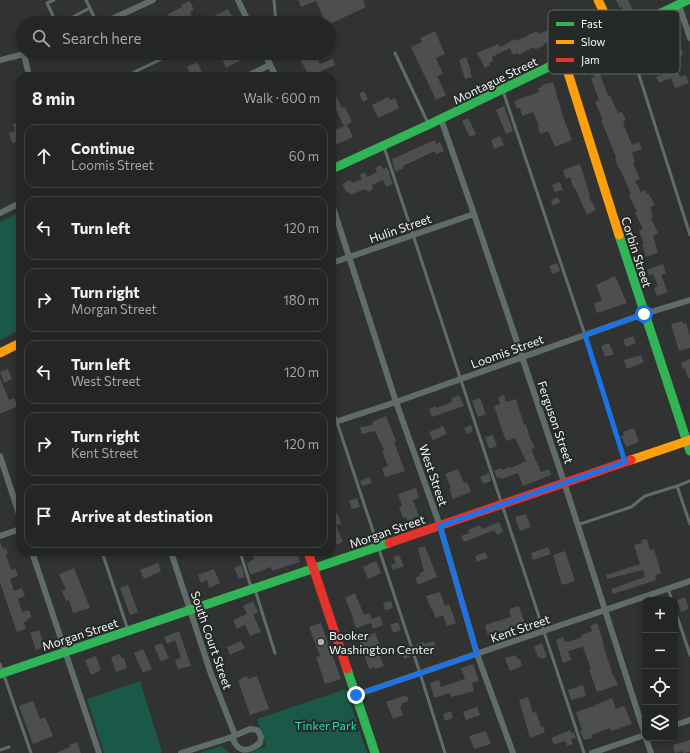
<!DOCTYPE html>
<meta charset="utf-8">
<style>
:root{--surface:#242626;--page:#303232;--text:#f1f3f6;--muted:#a3a5a7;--line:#414343}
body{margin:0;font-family:Commissioner,sans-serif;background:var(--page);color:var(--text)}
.controls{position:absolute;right:12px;bottom:12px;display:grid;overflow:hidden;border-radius:8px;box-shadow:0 2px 6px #0003}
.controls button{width:36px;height:36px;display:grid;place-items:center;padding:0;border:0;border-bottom:1px solid var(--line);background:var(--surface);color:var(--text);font:20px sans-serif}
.stop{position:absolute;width:12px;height:12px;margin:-9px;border:3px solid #1a73e8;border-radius:50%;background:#fff}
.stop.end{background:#1a73e8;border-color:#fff;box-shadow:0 1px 4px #0008}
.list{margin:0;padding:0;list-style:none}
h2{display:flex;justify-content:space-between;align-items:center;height:52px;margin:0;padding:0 16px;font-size:17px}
h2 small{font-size:13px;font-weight:400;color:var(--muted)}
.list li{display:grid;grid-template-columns:26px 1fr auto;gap:12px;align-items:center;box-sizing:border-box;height:64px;margin:0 8px 8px;padding:0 8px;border:1px solid var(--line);border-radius:12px}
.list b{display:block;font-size:15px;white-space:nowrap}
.list p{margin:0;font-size:13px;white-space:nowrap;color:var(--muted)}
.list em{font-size:13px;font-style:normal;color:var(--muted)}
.icon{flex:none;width:22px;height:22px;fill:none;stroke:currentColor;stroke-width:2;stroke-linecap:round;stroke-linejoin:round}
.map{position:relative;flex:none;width:690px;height:753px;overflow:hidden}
.search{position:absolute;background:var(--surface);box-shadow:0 2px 6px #0003;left:16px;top:16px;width:320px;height:44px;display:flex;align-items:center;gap:10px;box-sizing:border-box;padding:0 14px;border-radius:22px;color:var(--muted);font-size:15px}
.panel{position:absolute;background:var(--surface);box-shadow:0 2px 6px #0003;left:16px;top:72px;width:320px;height:484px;border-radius:12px}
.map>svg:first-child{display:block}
.green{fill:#1a5948}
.building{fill:#4d4e4e}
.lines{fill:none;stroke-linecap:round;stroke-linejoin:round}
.lane{stroke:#5f6c68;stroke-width:3}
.street{stroke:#5f6c68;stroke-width:6}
.fast{stroke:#30b455;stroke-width:9}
.slow{stroke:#ff9f0a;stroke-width:9}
.jam{stroke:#e5322d;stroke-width:9}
.route{stroke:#1a73e8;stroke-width:5}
.poi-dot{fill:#aeb1af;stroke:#252a28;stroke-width:1.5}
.labels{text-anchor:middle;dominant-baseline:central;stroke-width:4;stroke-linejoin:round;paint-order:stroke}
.street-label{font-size:12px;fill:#f2f5f3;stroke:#252a28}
.poi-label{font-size:12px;fill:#f2f5f3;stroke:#252a28;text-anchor:start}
.park-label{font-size:12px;fill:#28e0b1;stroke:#252a28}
.key{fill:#252a28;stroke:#626765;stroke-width:1}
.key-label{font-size:11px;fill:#f2f5f3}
</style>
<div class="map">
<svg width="690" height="753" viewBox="0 0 690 753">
<rect width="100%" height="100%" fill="#303332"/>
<!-- green -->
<path class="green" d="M20,212V330L0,340V222Z
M140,681L162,752L159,753H104L87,699Z
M346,689L367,753H249L266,746L257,719Z
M221,746L230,753H199Z"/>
<!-- building -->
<path class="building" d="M298,0H363L366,7L332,23H326L316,1L301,7Z
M616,0H628L633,10L625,14L622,7L620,8Z
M190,1L194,10L190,12L192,17L180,23H172L168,14L182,7L181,5Z
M228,9L232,16L217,23L214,16Z
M557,27L561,37L543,44L544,45L535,50L534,47L519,55L518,53L513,55L510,48L492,57L493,61L489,63L490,65L485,68L477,53L498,44L500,47L515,39L516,41L537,31L538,34Z
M435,31L445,54L436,58L443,74L437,76L446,95L436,100L411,47L422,42L420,38Z
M681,49L683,55L672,58L670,53Z
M235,53H254L226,68L222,59Z
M297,53H315L320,64L333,59L335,65L321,71L323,76H309Z
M607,56L611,65L599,71L608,96L610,95L618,113L622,112L626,120L623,121L625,124H623L632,145L639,142L642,149L632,153L635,162L633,163L640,179L635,181L641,192L645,190L647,194L648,193L655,205L650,207L653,216L651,218L658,233L653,236L658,253L646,257L642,244L644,243L639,231L643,229L635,213L637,212L629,195L631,194L619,167L618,168L615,158L616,157L601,120H603L595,102L599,100L591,78L595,77L590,66L596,64L595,62Z
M466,57L471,71L470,72L472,77L465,79L459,60Z
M197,62L204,76H192L187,67Z
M677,69L680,77L686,75L689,83L675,88L671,78L659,83L656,77Z
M553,82L557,94H556L561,107H560L565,122L572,140L555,147L548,131L540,134L538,127L539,126L533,112L522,116L520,108L517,109L514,101L539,92L538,88L542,87L541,85Z
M364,91L368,99L363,102L359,94Z
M336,96L342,108L345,107L352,122L344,126L332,102V99Z
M388,97L390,100L395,98L399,108L378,118L372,105Z
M504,106L513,131L506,134L496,110Z
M468,118L476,134L470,137L462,121Z
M20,122V141L12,143L9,133L15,131L13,124Z
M347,125L353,137L332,146V131Z
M500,136L504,145L494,149L491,140Z
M435,140L436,144L440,142L444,151L436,154L435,151L403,166L404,168L395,172L392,159Z
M580,164L590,196L589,197L596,210L587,215L575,188L574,189L570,177L566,179L563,170Z
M381,165L383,169L387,167L390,174L389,175L393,184L386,187L383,180L372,185L373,189L368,192L367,190L365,191L364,189L351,195L349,192L347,193L342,184L350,180L352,183L362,179L360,175L364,172L367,177L377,172L375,168Z
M560,182L563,190L555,192L552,185Z
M558,197L560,202L553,206L551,200Z
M557,263L560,271L552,274L549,266Z
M663,264L666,273L661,275L668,292L657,296L654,288L658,286L653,274L649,276L647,270Z
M615,276L627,303L597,313L594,304L602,300L596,285Z
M682,321L683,324L686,323L690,336V348L679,351L671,324Z
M633,336L636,343L626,347L623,340Z
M609,343L614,354L605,357L601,346Z
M641,355L644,362L627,369L624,360Z
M690,359V378L688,379L685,368L683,369L681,363Z
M8,369L12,379L4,383L0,372Z
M0,378L9,400L14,398L18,406L0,414Z
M459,395L464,406L432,417L429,409L436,406L437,408L452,402L451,399Z
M504,395L506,402L516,399L524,425L526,424L530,438L535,448L532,449L533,454L541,472L549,469L551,475L523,486L518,473L501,479L500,477L497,478L494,471L501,468L502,470L510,467L511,468L526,461L515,438L506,441L494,406L500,404L498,397Z
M480,398L486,414L478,417L472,401Z
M386,416L396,441L394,442L405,471L385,477L382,468L388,466L382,451L384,450L375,431L362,434L360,427L373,425L372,422Z
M471,425L473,431L467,434L464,428Z
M443,426L447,434L433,440L429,432Z
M634,428L639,442L626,447L621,436L624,435L623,432Z
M493,435L497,446L489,449L485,437Z
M458,469L464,483L467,482L471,492L453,499L449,489L451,488L445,474Z
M489,473L491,481L483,484L480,477Z
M369,477L372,483L362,486L360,481Z
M416,488L419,498L413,500L419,516L413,518L414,520L408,523L406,517L403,518L399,507L402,506L398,494Z
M357,498L360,507L352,509L349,501Z
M337,513L341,524L336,525L343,542L332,547V515Z
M526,514L531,527L520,531L515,517Z
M499,522L503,532L497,535L494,530L464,542L461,536L469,533L468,530L480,525L482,529Z
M647,539L650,550L654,549L661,573L655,575L656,580L613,594L611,589L645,577L643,570L607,579L606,575L640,564L634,545L642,543L641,540Z
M0,542L3,549L6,548L8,554L6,555L11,570L15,568L18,576L10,579L14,591L22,588L25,596L18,599L22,612L29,610L32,617L27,619L28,621L24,622L26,629L17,632L0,583Z
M425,546L437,577L418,585L415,578L420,575V573L424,571L418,548Z
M548,547L551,554L533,560L531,553Z
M565,551L575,581L562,585L553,555Z
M263,552H297L300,562L272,571L271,567L250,575L247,563L254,559L253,556Z
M485,552L488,558L477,562L475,556Z
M399,555L404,566L393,570L391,565L396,563L393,557Z
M376,561L381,573L368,579L363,567Z
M158,563L161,571L144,579L140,570Z
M241,565L245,577L239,579L234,568Z
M74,568L90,608L73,613L69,600L66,601L62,591L66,590L59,574Z
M214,569L220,583L209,588L207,580L201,583L198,575Z
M128,585L138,612L130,615L120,588Z
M440,592L445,606L449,604L456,623L447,626L443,615L436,618L432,609H431L426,596Z
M355,593L364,615L369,613L372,619L380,616L383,625L373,629L371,623L356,628L353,620H354L345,598Z
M685,597L689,609L681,612L677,600Z
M253,601L258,612L254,614V616L261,632L250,636L245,625L237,629L233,620L247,614L243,606Z
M391,601L393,608L385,610L383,603Z
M519,606L525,624L488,636L485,625L511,617L509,609Z
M398,622L401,630L393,633L390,625Z
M321,623L341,679L325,684L316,657L320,656L309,627Z
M597,623L604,644H603L613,676H614L618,685L597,692L589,669H591L583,647L568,651L571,660L563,663L556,640L563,637L565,642L568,641V642L582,637L581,635L592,631L590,626Z
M39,630L45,647L36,650L30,633Z
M179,631L191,666L178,669L175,660L181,658L175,640L167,644L164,637Z
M375,633L380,645L376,647L384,666L375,669V667L369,669L359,639Z
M241,641L245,648L230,655L227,647Z
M434,641L437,649L418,656L414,646L423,642L424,644Z
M162,643L169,658L161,662L154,646Z
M542,643L547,657L542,659L541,657L538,658L534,646Z
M143,649L152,669L143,673L134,653Z
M409,649L411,656L404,659L402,652Z
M120,654L121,658H124L127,668L116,672L111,657Z
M516,655L518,660L520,659L522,666L510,671L505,658Z
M96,656L101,670L91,675L85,660Z
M473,664L479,681L472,683L474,691L451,697L449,693L434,698L430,683L439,680L441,687L465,679L461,668Z
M247,676L248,679L257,676L269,709L250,715L238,680Z
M583,685L586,696L571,700L568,690Z
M406,695L409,701L401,704L402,706L400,707L403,715L393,719L386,702Z
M528,697L533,713L536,712L541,727L543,726L545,732L530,738L519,700Z
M612,698L616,709L624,706L632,724L611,731L610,728L591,735L592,738L584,740L580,731L582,730L576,712L595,706V705Z
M33,701L40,719L45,717L53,736L33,744L19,706Z
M477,707L480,715L466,720L463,712Z
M451,711L453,718L445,721L443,714Z
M570,730L571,733L574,732L576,738L571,739L573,744L567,746L566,742H564V741L554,745L551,738Z
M486,731L491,744L474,749L469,736Z
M690,740V752L683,753V751L675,753L673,745Z
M77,742L81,753H56L70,747L69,745Z"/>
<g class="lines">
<!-- lane -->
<path class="lane" d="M54,0L47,3L55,20L59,23
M86,0L97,23
M274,0L276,23
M61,23L90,8
M236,23L247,18
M625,31L690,235
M395,53L428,123
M126,76L174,53
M503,91L585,335L624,460
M384,147L584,753
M332,407L420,673L445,753
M677,486L690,481
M577,525L631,507L645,496L677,486L690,524
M102,552L128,630
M240,552L251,587
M668,589L672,600
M255,590L275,653
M675,610L690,655
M0,664L31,753
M0,750L9,747"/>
<!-- street -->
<path class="street" d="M238,0L249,23
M679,5L690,38
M103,23L153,0
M264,53L276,76
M24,54L29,76
M0,60L28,53
M247,76L270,65
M441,119L474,214L564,482L645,735
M332,204L396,402L440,526L477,654L513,753
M0,213L20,203
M332,263L474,214
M332,423L396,402L644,314L690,300
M0,456L20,517
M0,536L20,529
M32,552L99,753
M171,552L211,674L235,735
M356,695L690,581
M675,725L690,720
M646,738L651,753
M181,753L232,737L250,729L257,730L258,731L261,737L260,743C247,753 238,753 232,737
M592,753L645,735"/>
<!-- fast -->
<path class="fast" d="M332,169L428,125L688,0
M619,235L690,451
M347,669L375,753
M0,674L389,543"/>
<!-- slow -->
<path class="slow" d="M598,0L615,35
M564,60L619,235
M0,353L20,343
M631,460L690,440"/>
<!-- jam -->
<path class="jam" d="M389,543L631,460
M308,552L347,669"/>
</g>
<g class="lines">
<!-- route -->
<path class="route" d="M356,695L477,654L440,526L625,462L585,335L644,314"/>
</g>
<!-- markers -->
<circle class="poi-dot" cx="321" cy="642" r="4"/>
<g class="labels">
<!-- street labels -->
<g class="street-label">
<text transform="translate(495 80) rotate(-26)">Montague Street</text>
<text transform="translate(400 228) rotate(-19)">Hulin Street</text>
<text transform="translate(637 252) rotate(72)">Corbin Street</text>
<text transform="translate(507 351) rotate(-20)">Loomis Street</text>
<text transform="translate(556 422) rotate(71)">Ferguson Street</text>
<text transform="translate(434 475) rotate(71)">West Street</text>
<text transform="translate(387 531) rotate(-19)">Morgan Street</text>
<text transform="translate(520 628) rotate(-19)">Kent Street</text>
<text transform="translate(80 634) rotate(-18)">Morgan Street</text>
<text transform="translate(212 640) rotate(71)">South Court Street</text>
</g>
<!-- poi labels -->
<g class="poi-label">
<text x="329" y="635">Booker<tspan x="329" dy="14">Washington Center</tspan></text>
</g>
<!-- park labels -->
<g class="park-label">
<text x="326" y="725">Tinker Park</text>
</g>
</g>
<!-- legend -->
<rect x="548" y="10" width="132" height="64" rx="6" class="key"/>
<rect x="556" y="22" width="18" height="4" fill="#30b455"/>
<rect x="556" y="40" width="18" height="4" fill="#ff9f0a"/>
<rect x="556" y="58" width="18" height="4" fill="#e5322d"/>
<g class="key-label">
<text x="581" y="28">Fast</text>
<text x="581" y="46">Slow</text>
<text x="581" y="64">Jam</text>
</g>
</svg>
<div class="controls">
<button>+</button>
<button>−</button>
<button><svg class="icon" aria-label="locate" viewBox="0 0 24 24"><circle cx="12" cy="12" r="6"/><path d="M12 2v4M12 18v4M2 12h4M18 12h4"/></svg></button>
<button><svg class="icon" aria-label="layers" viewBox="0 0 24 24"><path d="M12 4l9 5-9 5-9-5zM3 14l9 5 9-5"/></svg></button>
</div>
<div class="stop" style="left:644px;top:314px"></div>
<div class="stop end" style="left:356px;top:695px"></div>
<div class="search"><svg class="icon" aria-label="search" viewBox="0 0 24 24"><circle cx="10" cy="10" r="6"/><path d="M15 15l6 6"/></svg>Search here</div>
<section class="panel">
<h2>8 min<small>Walk · 600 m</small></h2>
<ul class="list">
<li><svg class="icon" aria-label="ahead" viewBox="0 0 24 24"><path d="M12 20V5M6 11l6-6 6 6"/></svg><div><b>Continue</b><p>Loomis Street</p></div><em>60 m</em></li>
<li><svg class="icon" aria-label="left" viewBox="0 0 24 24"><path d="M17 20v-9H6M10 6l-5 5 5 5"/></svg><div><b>Turn left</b></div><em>120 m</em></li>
<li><svg class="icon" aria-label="right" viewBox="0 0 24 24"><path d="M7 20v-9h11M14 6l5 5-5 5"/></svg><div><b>Turn right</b><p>Morgan Street</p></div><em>180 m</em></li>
<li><svg class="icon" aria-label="left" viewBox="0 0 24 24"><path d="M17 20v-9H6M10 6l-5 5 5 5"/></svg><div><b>Turn left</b><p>West Street</p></div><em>120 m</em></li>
<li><svg class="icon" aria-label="right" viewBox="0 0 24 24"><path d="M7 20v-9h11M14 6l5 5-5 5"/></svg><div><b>Turn right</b><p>Kent Street</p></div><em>120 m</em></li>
<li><svg class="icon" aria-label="arrive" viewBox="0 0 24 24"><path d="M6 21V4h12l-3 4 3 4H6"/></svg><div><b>Arrive at destination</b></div></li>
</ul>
</section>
</div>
